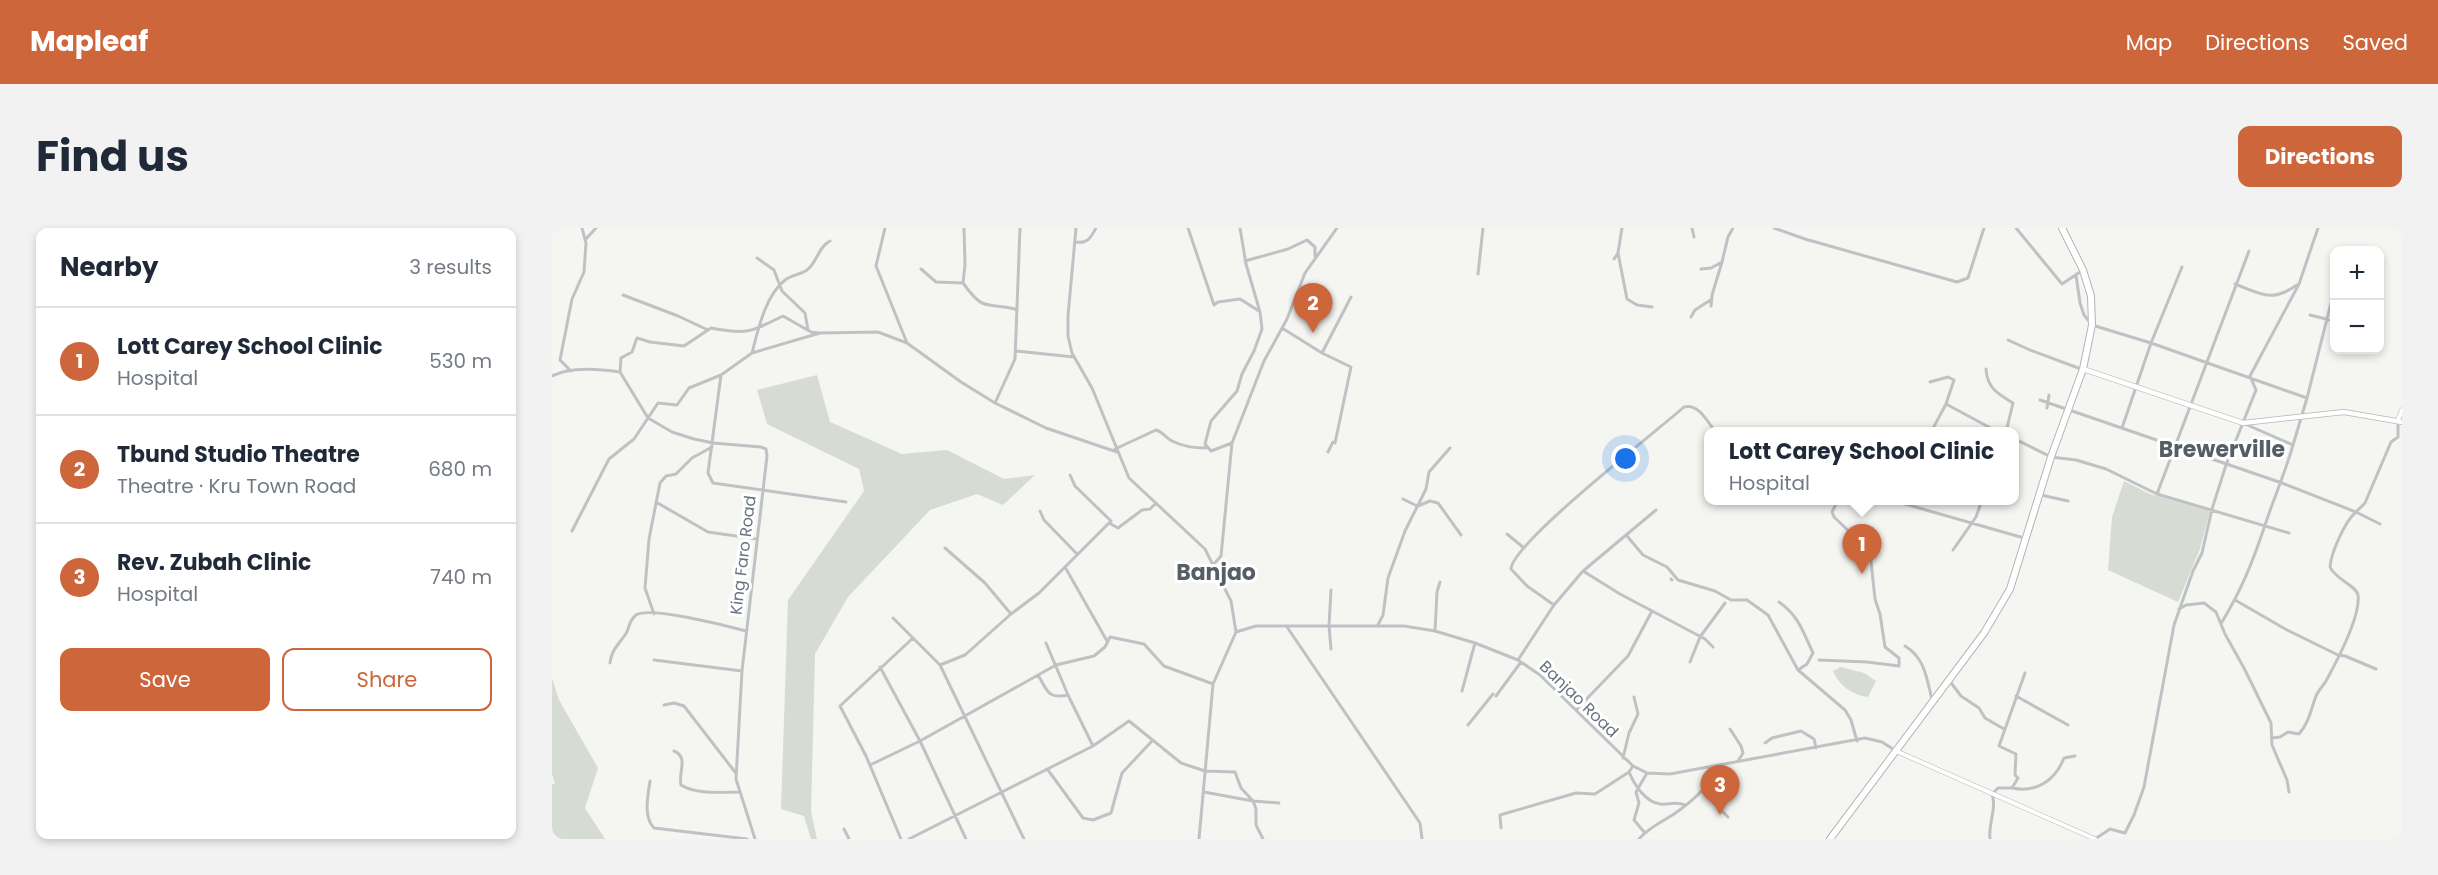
<!DOCTYPE html>
<meta charset="utf-8">
<style>
:root{--surface:#fff;--page:#f2f2f3;--text:#1f2937;--muted:#747a83;--line:#e0e1e3;--accent:#cd663b}
body{margin:0;font-family:Poppins,sans-serif;background:var(--page);color:var(--text)}
.controls{position:absolute;right:18px;top:18px;display:grid;overflow:hidden;border-radius:12px;box-shadow:0 3px 9px #0003}
.controls button{width:54px;height:54px;display:grid;place-items:center;padding:0;border:0;border-bottom:2px solid var(--line);background:var(--surface);color:var(--text);font:30px sans-serif}
.you{position:absolute;left:1074px;top:231px;width:21px;height:21px;margin:-15px;border:4px solid #fff;border-radius:50%;background:#1a73e8;box-shadow:0 0 0 9px #1a73e833}
.badge{display:grid;place-items:center;width:39px;height:39px;border-radius:50%;background:var(--accent);color:#fff;font-size:20px;font-weight:700}
.pin{position:absolute;translate:-50% -50px;filter:drop-shadow(0 2px 3px #0008)}
.pin::after{content:'';position:absolute;top:32px;width:21px;height:18px;background:inherit;clip-path:polygon(0 0,100% 0,50% 100%)}
.popup{position:absolute;left:1152px;top:199px;width:315px;height:78px;box-sizing:border-box;display:grid;place-content:center;border-radius:12px;background:var(--surface);filter:drop-shadow(0 2px 4px #0005);font-size:20px;white-space:nowrap;color:var(--muted)}
.popup b{font-size:22px;color:var(--text)}
.popup::after{content:'';position:absolute;left:50%;top:100%;margin-left:-12px;border:12px solid transparent;border-top-color:var(--surface)}
.list{margin:0;padding:0;list-style:none}
h2{display:flex;justify-content:space-between;align-items:center;height:78px;margin:0;padding:0 24px;font-size:26px}
h2 small{font-size:20px;font-weight:400;color:var(--muted)}
.list li{display:grid;grid-template-columns:39px 1fr auto;gap:18px;align-items:center;box-sizing:border-box;height:108px;padding:0 24px;border-top:2px solid var(--line)}
.list b{display:block;font-size:22px;white-space:nowrap}
.list p{margin:0;font-size:20px;white-space:nowrap;color:var(--muted)}
.list em{font-size:20px;font-style:normal;color:var(--muted)}
.actions{display:flex;gap:12px;padding:18px 24px}
.actions a{flex:1;padding:14px 0;border:2px solid var(--accent);border-radius:12px;text-align:center;font-size:21px;color:var(--accent)}
.actions .main{background:var(--accent);color:#fff}
.map{position:relative;flex:none;width:1850px;height:611px;overflow:hidden;border-radius:12px}
header{display:flex;align-items:center;gap:36px;box-sizing:border-box;height:84px;padding:0 30px;background:var(--accent);color:#fff}
header strong{font-size:28px}
nav{display:flex;gap:33px;margin-inline-start:auto;font-size:21px}
.intro{display:flex;align-items:center;justify-content:space-between;box-sizing:border-box;height:144px;padding:0 36px}
h1{margin:0;font-size:42px}
.button{padding:15px 27px;border-radius:12px;background:var(--accent);color:#fff;font-size:21px;font-weight:700}
main{display:flex;gap:36px;padding:0 36px}
aside{flex:1;background:var(--surface);border-radius:12px;box-shadow:0 3px 9px #0003}
.map>svg:first-child{display:block}
.green{fill:#d6dbd4}
.lines{fill:none;stroke-linecap:round;stroke-linejoin:round}
.secondary-casing{stroke:#b2b6ba;stroke-width:5}
.primary-casing{stroke:#b3b6b9;stroke-width:6}
.highway-casing{stroke:#b2b5b8;stroke-width:8}
.street{stroke:#bfc2c5;stroke-width:3}
.secondary{stroke:#fff;stroke-width:4}
.primary{stroke:#fff;stroke-width:4.5}
.highway{stroke:#fff;stroke-width:6}
.labels{text-anchor:middle;dominant-baseline:central;stroke-width:6;stroke-linejoin:round;paint-order:stroke}
.street-label{font-size:16px;fill:#68737f;stroke:#fff}
.district-label{font-size:22px;font-weight:bold;fill:#555d65;stroke:#fff}
</style>
<header>
<strong>Mapleaf</strong>
<nav><a>Map</a><a>Directions</a><a>Saved</a></nav>
</header>
<div class="intro"><h1>Find us</h1><a class="button">Directions</a></div>
<main>
<aside>
<h2>Nearby<small>3 results</small></h2>
<ul class="list">
<li><span class="badge">1</span><div><b>Lott Carey School Clinic</b><p>Hospital</p></div><em>530 m</em></li>
<li><span class="badge">2</span><div><b>Tbund Studio Theatre</b><p>Theatre · Kru Town Road</p></div><em>680 m</em></li>
<li><span class="badge">3</span><div><b>Rev. Zubah Clinic</b><p>Hospital</p></div><em>740 m</em></li>
</ul>
<div class="actions"><a class="main">Save</a><a>Share</a></div>
</aside>
<div class="map">
<svg width="1850" height="611" viewBox="0 0 1850 611">
<rect width="100%" height="100%" fill="#f5f5f2"/>
<!-- green -->
<path class="green" d="M265,147L278,194L350,226L395,222L452,251L483,247L451,277L425,266L378,282L296,369L263,426L259,584L265,611H259L252,588L229,581L236,372L312,263L307,241L215,196L205,162Z
M1572,253L1598,266L1658,283L1648,321L1626,374L1556,342L1560,289Z
M1289,439L1312,445L1324,453L1316,469C1301,467 1287,458 1281,443Z
M0,450L7,472L46,540L33,580L53,611H0V556H3L0,546Z"/>
<g class="lines">
<!-- secondary casing -->
<g class="secondary-casing">
<path id="secondary" d="M1846,192L1850,182
M1344,523L1543,611"/>
</g>
<!-- primary casing -->
<g class="primary-casing">
<path id="primary" d="M1531,141L1691,195L1792,184L1850,194"/>
</g>
<!-- highway casing -->
<g class="highway-casing">
<path id="highway" d="M1278,611L1432,405L1458,361L1499,229L1531,141L1540,97L1539,68L1531,42L1510,0"/>
</g>
<!-- street -->
<path class="street" d="M333,0L324,38L355,115
M524,0L516,88V108L520,125L540,160L577,250L653,321L679,373L684,404
M636,0L662,77L666,74L688,71L707,83
M1140,0L1142,9
M1222,0L1253,11L1405,54L1416,50L1432,0
M1464,0L1510,56L1531,42
M33,12L44,0
M524,14C536,16 539,9 544,0
M1066,25L1075,71L1085,77L1100,79
M205,30L222,42L230,63L253,85L256,102
M1062,31L1066,25L1070,0
M693,33L736,21L755,12L763,19V28
M369,41L384,54L411,55C432,84 432,74 463,81
M1149,41L1159,40L1170,34L1176,9L1181,0
M926,46L931,0
M1524,47L1528,75L1532,87L1540,97L1599,115L1755,170L1741,217
M411,55L413,37L412,0
M1683,56C1710,66 1719,75 1745,57
M71,67L126,88L156,102
M1159,78L1160,67L1170,34
M1758,87L1782,93
M1139,89L1143,82L1160,71
M730,100L770,125L799,139L783,215
M1456,112L1478,122L1529,141
M464,123L522,129
M200,125C206,102 213,68 233,52C239,47 248,47 255,42C265,35 266,19 278,13
M770,125L799,69
M1434,141C1435,160 1446,166 1461,175L1454,204
M19,143L8,132L20,71L32,44L34,15L30,0
M68,144L96,190L120,204L142,211L161,215L209,219L214,221L215,228L190,443L184,551L203,611
M0,148C18,138 48,141 68,144L69,130L80,124L85,110L98,114L132,118L159,100C195,107 199,104 231,88L259,104L266,105
M1378,154L1396,149L1402,152L1394,176L1379,204
M1755,170L1782,63
M1488,172L1730,255L1804,284C1793,293 1779,325 1778,339C1783,351 1805,358 1806,367C1809,388 1785,433 1774,453C1771,458 1766,463 1764,468C1759,481 1757,495 1747,506L1736,504L1728,509L1720,510
M443,175L463,131L468,0
M1394,176L1446,204
M1495,180L1497,167
M1570,200L1599,115L1630,39
M1463,211L1499,229L1524,232L1554,241L1605,266L1737,305
M680,215L659,223L653,216L659,193L685,163L690,146L702,123L710,101L708,84L694,36L688,0
M563,221L604,202C611,204 614,210 620,213C630,218 643,220 654,220
M776,224L781,214
M1605,266L1697,23
M1489,267L1516,273
M851,271L865,278
M1339,272L1472,310
M104,274L156,304L205,311
M294,274L161,255L156,245L169,147L200,125L268,105L326,104L355,115L409,154L443,175L494,200L565,224
M866,278L878,273L886,275L909,307
M488,283L492,292L525,326
M557,295L566,300L590,282L598,281L604,275
M1828,296L1804,284L1813,275L1839,214L1846,209V194
M20,303L57,231L82,211L106,175L125,177L137,160L169,147
M955,306L972,320
M1075,308L1091,327L1115,339L1126,352L1163,363L1179,372H1195L1216,387L1246,442L1293,482L1299,492L1305,513
M393,320L433,355L459,386
M1401,322L1424,289L1430,272
M661,337L669,328L680,215L712,133L735,91L753,45L785,0
M513,339L555,413
M1031,343L1068,366L1153,411L1161,419
M1119,351L1120,352
M779,362L777,398L779,421
M1683,372L1735,402L1786,427L1793,428L1824,441
M1227,374C1247,388 1251,404 1261,425L1255,436L1246,442
M1002,377L975,358L959,341C960,315 1105,203 1132,179C1147,175 1155,194 1164,204
M1627,381L1634,377L1652,375L1664,384L1673,406L1692,440L1719,495L1720,517L1735,552L1737,564
M102,386L93,360L97,311L108,255L114,248L124,246L140,230L160,219
M341,390L388,437L472,611
M1670,394C1690,361 1701,333 1713,297C1722,270 1733,245 1741,217L1693,196
M826,397L831,387L836,350L853,303L874,261L877,244L898,220
M735,399L868,595L870,611
M883,403L885,364L888,354
M494,415L516,467L541,518L577,493L629,535L653,543L683,544L689,560L701,573L704,581V597L711,611
M1353,418C1373,430 1375,451 1380,472
M102,432L190,443
M966,432L1002,377L1031,343L1104,282
M1267,432L1315,434L1347,438V430L1333,419L1328,386L1323,371L1319,333L1305,311L1282,289L1280,284L1286,272
M1138,434L1148,409L1173,375
M58,435C59,423 66,417 73,407C78,401 76,393 84,387C97,378 176,398 194,403
M388,437L413,427L459,386L487,365L559,293L523,258L518,247
M328,439L368,513L414,611
M486,447C496,463 495,471 516,467
M1397,452L1409,468L1427,480L1433,490L1452,501
M910,463L923,415
M944,468L969,434
M1464,468L1516,497
M112,477L122,475L132,478L183,544
M1024,482L1076,428L1100,383
M916,497L941,466
M1178,501L1189,518L1191,525L1186,533
M1213,515L1220,510L1249,503L1262,511L1264,520
M122,523C137,529 126,544 129,557C145,567 170,564 187,564
M1071,530L1077,505L1086,486L1082,469
M318,537L368,513L504,437L542,428L553,419L558,409L592,416L612,438L661,456
M496,542L531,590L541,592L559,585L570,545L600,513
M1077,544C1082,556 1093,574 1108,576C1117,577 1123,573 1133,577
M98,553C96,567 91,589 102,600L195,611
M1460,560C1484,565 1503,553 1512,530L1523,528
M1150,563L1176,589
M652,564L701,573L727,575
M949,600L948,587L1024,565L1043,566L1077,544L1081,538
M292,601L297,611
M1093,605L1082,592L1087,575L1084,564L1095,545
M349,611L314,528L288,478L361,410
M357,611L541,518
M647,611L661,456L684,404L704,398H852L883,403L923,415L966,432L988,447L1081,538L1095,545L1118,546L1313,510L1330,514L1344,523
M1087,611C1096,600 1110,594 1122,586C1141,573 1158,557 1169,537
M1438,611C1436,596 1445,581 1440,566L1446,560H1460L1466,550L1463,547L1464,526L1447,518L1473,445
M1543,611L1558,601L1573,605L1582,587L1592,559L1622,397L1641,343L1650,325L1660,281L1674,237L1704,162L1698,148L1747,56L1766,0"/>
<!-- secondary -->
<use href="#secondary" class="secondary"/>
<!-- primary -->
<use href="#primary" class="primary"/>
<!-- highway -->
<use href="#highway" class="highway"/>
</g>
<g class="labels">
<!-- street labels -->
<g class="street-label">
<text transform="translate(191 327) rotate(-83)">King Faro Road</text>
<text transform="translate(1027 471) rotate(44)">Banjao Road</text>
</g>
<!-- district labels -->
<g class="district-label">
<text x="1670" y="221">Brewerville</text>
<text x="664" y="344">Banjao</text>
</g>
</g>
</svg>
<div class="controls">
<button>+</button>
<button>−</button>
</div>
<div class="you"></div>
<div class="pin badge" style="left:1310px;top:346px">1</div>
<div class="popup"><b>Lott Carey School Clinic</b>Hospital</div>
<div class="pin badge" style="left:761px;top:105px">2</div>
<div class="pin badge" style="left:1168px;top:587px">3</div>
</div>
</main>
